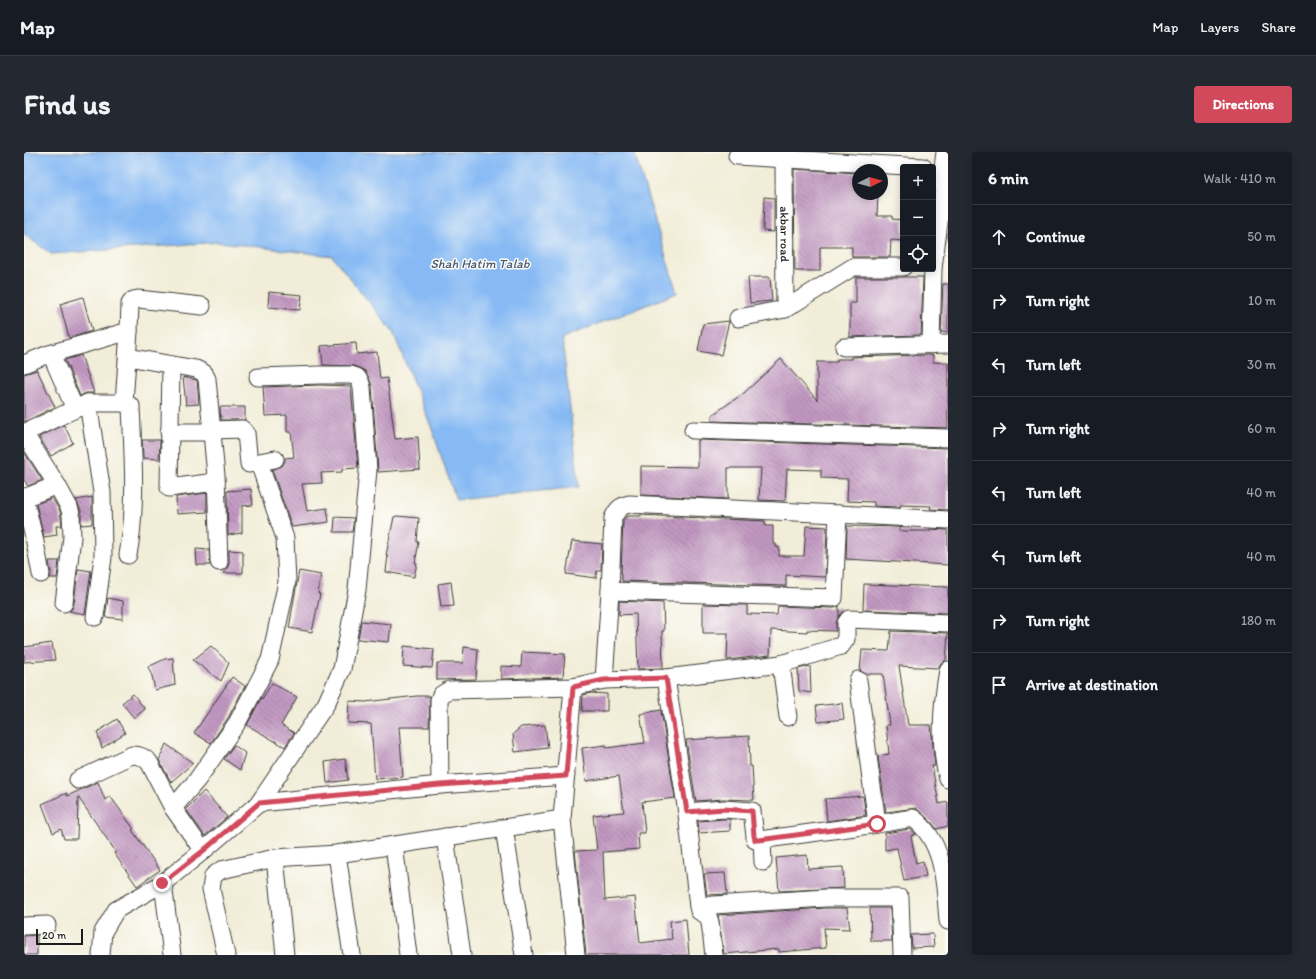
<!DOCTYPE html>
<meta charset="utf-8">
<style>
:root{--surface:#171b24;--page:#242831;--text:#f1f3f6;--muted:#9ea1a6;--line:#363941;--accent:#d1495b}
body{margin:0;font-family:Itim,sans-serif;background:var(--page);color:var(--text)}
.controls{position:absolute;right:12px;top:12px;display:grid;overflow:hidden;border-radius:4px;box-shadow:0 2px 10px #0003}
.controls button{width:36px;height:36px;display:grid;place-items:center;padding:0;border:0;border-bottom:1px solid var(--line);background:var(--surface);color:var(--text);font:20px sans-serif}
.compass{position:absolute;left:828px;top:12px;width:36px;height:36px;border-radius:50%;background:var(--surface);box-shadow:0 2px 10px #0003;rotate:84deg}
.scale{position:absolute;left:12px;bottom:10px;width:47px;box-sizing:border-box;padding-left:4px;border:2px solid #1c1c1c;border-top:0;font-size:11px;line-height:14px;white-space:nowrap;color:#1c1c1c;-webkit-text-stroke:3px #fdfcf7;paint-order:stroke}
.stop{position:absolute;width:12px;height:12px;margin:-9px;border:3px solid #d1495b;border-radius:50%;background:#fff}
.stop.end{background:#d1495b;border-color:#fff;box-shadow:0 1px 4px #0008}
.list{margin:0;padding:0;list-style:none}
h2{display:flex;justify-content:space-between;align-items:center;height:52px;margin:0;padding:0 16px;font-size:17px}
h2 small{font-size:13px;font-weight:400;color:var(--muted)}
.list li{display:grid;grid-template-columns:26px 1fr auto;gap:12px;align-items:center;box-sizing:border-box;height:64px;padding:0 16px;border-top:1px solid var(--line)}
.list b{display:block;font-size:15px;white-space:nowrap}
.list em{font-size:13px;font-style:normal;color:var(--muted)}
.icon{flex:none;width:22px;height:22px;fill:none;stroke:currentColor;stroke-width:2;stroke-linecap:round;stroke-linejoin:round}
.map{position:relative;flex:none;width:924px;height:803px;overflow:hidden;border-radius:4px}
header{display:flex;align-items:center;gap:24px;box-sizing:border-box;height:56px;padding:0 20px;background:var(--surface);border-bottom:1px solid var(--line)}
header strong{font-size:19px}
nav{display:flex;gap:22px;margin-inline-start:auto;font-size:14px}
.intro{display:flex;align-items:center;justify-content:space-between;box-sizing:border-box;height:96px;padding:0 24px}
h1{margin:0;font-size:28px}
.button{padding:10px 18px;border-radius:4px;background:var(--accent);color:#fff;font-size:14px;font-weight:700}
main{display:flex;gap:24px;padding:0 24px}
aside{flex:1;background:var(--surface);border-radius:4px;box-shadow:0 2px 10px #0003}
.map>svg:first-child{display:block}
.water{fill:#87baf4;stroke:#526b88}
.building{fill:url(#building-back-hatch)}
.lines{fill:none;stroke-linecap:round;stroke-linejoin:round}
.minor-casing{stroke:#3c3b38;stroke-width:19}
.minor{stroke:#fff;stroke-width:17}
.route{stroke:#d1495b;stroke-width:5}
.labels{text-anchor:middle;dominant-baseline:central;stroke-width:3;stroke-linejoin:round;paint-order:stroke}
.street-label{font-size:12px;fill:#1c1c1c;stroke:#fdfcf7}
.water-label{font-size:13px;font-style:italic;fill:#475b72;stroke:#fdfcf7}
</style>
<header>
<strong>Map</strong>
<nav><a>Map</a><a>Layers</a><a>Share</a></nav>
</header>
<div class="intro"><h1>Find us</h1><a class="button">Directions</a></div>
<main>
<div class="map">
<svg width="924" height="803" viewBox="0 0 924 803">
<defs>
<pattern id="building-back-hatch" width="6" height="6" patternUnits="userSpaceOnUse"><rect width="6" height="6" fill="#c197c1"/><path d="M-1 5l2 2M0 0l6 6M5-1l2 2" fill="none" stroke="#9c7a9c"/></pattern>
</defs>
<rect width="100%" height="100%" fill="#fdfcf7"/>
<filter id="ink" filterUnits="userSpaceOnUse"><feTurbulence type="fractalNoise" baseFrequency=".025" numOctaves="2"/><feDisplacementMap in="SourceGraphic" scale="8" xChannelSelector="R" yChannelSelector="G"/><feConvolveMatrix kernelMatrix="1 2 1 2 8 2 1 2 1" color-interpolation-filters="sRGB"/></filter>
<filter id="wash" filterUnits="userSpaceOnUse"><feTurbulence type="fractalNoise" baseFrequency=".012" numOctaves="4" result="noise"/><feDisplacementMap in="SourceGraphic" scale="16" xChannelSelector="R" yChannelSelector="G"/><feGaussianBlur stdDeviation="0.9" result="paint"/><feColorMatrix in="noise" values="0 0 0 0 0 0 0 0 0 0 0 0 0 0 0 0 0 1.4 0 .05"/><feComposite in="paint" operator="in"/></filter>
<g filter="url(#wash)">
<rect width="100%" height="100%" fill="#f1edd8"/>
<!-- water -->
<path class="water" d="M0,0H610L653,141L538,186L555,335L432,348L408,277L369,180L308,104L195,90L27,102L0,82Z"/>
<g id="blocks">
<!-- building -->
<path class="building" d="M770,17L834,21V42H854L853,64H868V67L879,68V89L867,88L866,105H828V95H796V119H771Z
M740,45L750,46V80L739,79Z
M724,125H746L748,149L726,151Z
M832,125H899L897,183L826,185V151H832Z
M919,132H924V181L917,180Z
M245,140L278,143L276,158L244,155Z
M59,145L68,179L45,186L36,152Z
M705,169L697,203L674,199L679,172Z
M332,191L333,202L353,200L356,227L363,226L371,287L394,285L396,317L354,320L348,234L345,226L341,219L330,214L299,213L297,194Z
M57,203L70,241H62L56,244L41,208Z
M905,203H909V210L924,211V276L688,269V263L720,241L757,207L793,248V210H813V207H827V205Z
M13,218L31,255L0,270V222Z
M159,225L173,228L175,252L162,253Z
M296,233L327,234L334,316L318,317V320L297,321L298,331L278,332L283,359L303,356L305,370L268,375L248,318L258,314L261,310V306L270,305L267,280H263V263L241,264L239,235Z
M196,255H221V268H197Z
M40,273L49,291L27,304L15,285Z
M118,288H136L135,307L119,306Z
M674,288L924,296V358L906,357L907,354L876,353V355L850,354V350L823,349L824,327L797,326V318L763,317L761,349L735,348L737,316H704V347L617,343V314L674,315Z
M0,300L18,328L4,334L0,328Z
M227,337L229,353L218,354V381L204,383L203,339Z
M183,341V360L153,362L152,345Z
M68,345V372L57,373V359L52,348Z
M28,346L36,359L38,374H32L33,383L20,385L12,352Z
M616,363L741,369V374H749V392H752V395H755V404H780L782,374L803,375L801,425L762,423V434L598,429V421H597L599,369L603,364H616Z
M373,364L395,366L393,390H395L391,411H393L390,425L362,420L364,403H362L370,365Z
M311,365L330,366L328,380H310Z
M823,374L875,375V379H906V377L924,378V413L822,407Z
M548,389L578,392L577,418H573L572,426L542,422Z
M172,397L185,398L186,413H173Z
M205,398L219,399V421H200V419L204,415L205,410Z
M25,409H35L33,426H26L27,420Z
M54,417L67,419L61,462L45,459L48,457L50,452Z
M275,419L297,423L294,442H296L288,480L265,476Z
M427,430L430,454L417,455L414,432Z
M840,432L924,435V461L839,458Z
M84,446L99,449V467L81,465Z
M595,449L639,451L640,479H638L639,516L614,517L612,462L595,463Z
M679,452L723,453V462L753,463L754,454L810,456L815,454V464L812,471V479L783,478V480L747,478L746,503L703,508L704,481H679Z
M337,469L367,472L365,490L334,487Z
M867,479L924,481L922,508L917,511L914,516L875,514L884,573H907L911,614H908L915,652L924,650V674L913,677L906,669L892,656L862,660L854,604L865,602L862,573H866L859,522H842L836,519L838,498L865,499Z
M28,491L31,508L0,510V495Z
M187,494L205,511L197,529L169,508Z
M380,494L410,497L408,516L379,514Z
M440,495L454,497L452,527L413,528V511H439Z
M498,500L541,502L539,525L477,527V514L497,515Z
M149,506L151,533L131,538L128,524L124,515L141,507Z
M786,514L787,541L775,539L774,517Z
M208,525L221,534L204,566L187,591L170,581Z
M248,531L273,545L257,573L270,581L261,595L223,573L237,546L238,547Z
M567,541L583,542V559H558L559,543Z
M109,542L121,557L110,566L98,551Z
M393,544H406L405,575H375L379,625L351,627L347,572L324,571L325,549L341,550Z
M818,551L820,567L794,570L792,554Z
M637,558L651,646L618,650L621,681H614L615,697L579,700L581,748L611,745L616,791L648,787L646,769L662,767L665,803H562L551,699L573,698L569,663L600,660L595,624L562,629L558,596L582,593V596L621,591L616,562Z
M93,567L101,581L78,596L73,580Z
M521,573L524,596L491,600L489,582L497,575Z
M725,584L726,614H728L730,648L699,647L672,649L662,588Z
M142,592L169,611L147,630L135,608Z
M210,593L221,601L216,618L200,607Z
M321,607L324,628L303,631L301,610Z
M74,630L81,648L86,644L110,677L108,678L136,718L113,734L90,701L92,700L54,645L53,687H40L37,677L29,681L18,652L43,641V644Z
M180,639L203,665L181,684L162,657Z
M839,644L842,663L803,669L801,647Z
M700,667H706V679L675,681L674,669Z
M886,677L892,682L887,684L892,711L899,709L902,724L880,729L873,696L861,698V681Z
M783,703L784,717L819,715L820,736L755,739L752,706Z
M701,721L703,742L683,743L680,722Z
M802,756H823L826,777L800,776L802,796L755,800V797L700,802L694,763Z
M846,756H866L868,789H847Z
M909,782L910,795L888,796L887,783Z
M13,783V803H0V784Z"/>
</g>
</g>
<g filter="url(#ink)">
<use href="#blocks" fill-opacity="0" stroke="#3c3b38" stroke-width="1"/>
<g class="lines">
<!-- minor casing -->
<g class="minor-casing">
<g id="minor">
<path d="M713,4L899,15"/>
<path id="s1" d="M760,7L761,157"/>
<path d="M909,116L919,40V16L921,0"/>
<path d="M714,166L761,157L829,115H879"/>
<path d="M105,179L106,152L109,148L114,147L178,154"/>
<path d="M907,193L909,117"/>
<path d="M820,195L924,192"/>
<path d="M27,202L51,257"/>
<path d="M104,205L172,217L180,221L183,227L192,324L195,410"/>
<path d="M0,212L22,203L105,179L100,251L107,254C109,304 113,354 104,403"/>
<path d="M147,213L145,336L192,330"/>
<path d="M64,251L78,340L79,405L71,465"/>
<path d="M188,278L218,277L222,281L225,312L251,307"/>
<path d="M669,278L924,286"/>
<path d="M145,280H188"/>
<path d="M0,281L33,333L45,355L47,362L48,385L40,451"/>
<path d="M0,281L64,251H100"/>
<path d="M0,345L10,385L17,422"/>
<path d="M0,346L33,333"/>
<path d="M586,439L810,446L814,362"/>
<path d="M757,512L764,565"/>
<path d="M924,518C918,552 915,594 924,627"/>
<path d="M642,526L662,654L674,754L675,759L684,764L686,770L690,803"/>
<path d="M580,528L586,439L589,366C593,358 596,354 605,352L814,362L924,368"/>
<path d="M549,535L538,667L552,803"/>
<path d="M54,628L108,603C116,603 119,605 125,610L149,656L179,699"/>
<path d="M416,633L415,548L417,543L425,538L549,535L580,528L642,526L757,512L817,494L822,487V471L825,467L924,471"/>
<path d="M235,651L416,633L542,624"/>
<path d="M149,656L173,628L213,571L246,508L263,430L261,386L235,311"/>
<path d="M663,660L700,657L728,659L731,684V688H735L853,672L834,528"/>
<path d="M853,672L889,666C921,690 921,733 924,769"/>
<path d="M480,676L500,803"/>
<path d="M421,685L438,803"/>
<path d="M738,688L739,710"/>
<path d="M370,693L384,803"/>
<path d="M313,702L328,803"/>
<path d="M251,706L261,803"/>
<path d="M139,731L148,803"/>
<path d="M674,754L802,746H876L878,803"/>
<path d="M0,774L23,773"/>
<path d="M77,803L79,780L92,758L139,731L179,699L235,651L302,552L318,517L333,438L344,318L338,235L336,229L333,225L327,223H296L234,225"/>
<path d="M202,803L187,737L189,724L197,718L251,706L313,702L538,667"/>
</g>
</g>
<!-- minor -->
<use href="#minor" class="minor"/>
</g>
</g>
<g class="lines" filter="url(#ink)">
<!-- route -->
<path class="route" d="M138,731L179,699L235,651L416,633L542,624L549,535L580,528L642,526L663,660L700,657L728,659L730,684L731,688H735L853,672"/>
</g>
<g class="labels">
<!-- street labels -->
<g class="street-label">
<text stroke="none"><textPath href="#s1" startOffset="75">akbar road</textPath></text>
</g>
<!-- water labels -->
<g class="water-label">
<text x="456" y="111">Shah Hatim Talab</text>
</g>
</g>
</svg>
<div class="controls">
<button>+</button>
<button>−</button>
<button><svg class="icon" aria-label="locate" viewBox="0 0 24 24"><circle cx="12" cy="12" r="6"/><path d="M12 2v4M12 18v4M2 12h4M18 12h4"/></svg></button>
</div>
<svg class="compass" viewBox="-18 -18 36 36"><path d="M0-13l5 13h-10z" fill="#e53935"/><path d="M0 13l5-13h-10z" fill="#9ea1a6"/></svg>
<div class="scale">20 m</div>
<div class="stop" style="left:853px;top:672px"></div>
<div class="stop end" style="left:138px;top:731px"></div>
</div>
<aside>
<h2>6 min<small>Walk · 410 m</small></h2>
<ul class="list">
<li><svg class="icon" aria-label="ahead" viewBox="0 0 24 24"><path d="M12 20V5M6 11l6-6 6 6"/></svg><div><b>Continue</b></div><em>50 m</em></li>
<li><svg class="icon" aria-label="right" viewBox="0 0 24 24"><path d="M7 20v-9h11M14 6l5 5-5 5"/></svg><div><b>Turn right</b></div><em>10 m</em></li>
<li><svg class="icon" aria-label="left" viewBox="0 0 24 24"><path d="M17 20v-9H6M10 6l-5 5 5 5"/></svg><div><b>Turn left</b></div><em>30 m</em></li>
<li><svg class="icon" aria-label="right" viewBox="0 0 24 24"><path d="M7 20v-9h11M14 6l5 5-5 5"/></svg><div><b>Turn right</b></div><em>60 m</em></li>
<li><svg class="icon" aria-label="left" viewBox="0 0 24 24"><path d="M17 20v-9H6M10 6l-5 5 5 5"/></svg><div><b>Turn left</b></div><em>40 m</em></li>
<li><svg class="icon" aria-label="left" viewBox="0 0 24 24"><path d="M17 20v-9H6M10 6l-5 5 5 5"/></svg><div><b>Turn left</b></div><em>40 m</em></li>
<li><svg class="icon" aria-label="right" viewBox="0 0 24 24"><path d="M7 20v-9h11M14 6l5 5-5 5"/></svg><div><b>Turn right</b></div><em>180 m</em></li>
<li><svg class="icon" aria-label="arrive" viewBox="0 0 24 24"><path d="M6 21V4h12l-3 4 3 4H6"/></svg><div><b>Arrive at destination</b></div></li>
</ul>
</aside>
</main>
